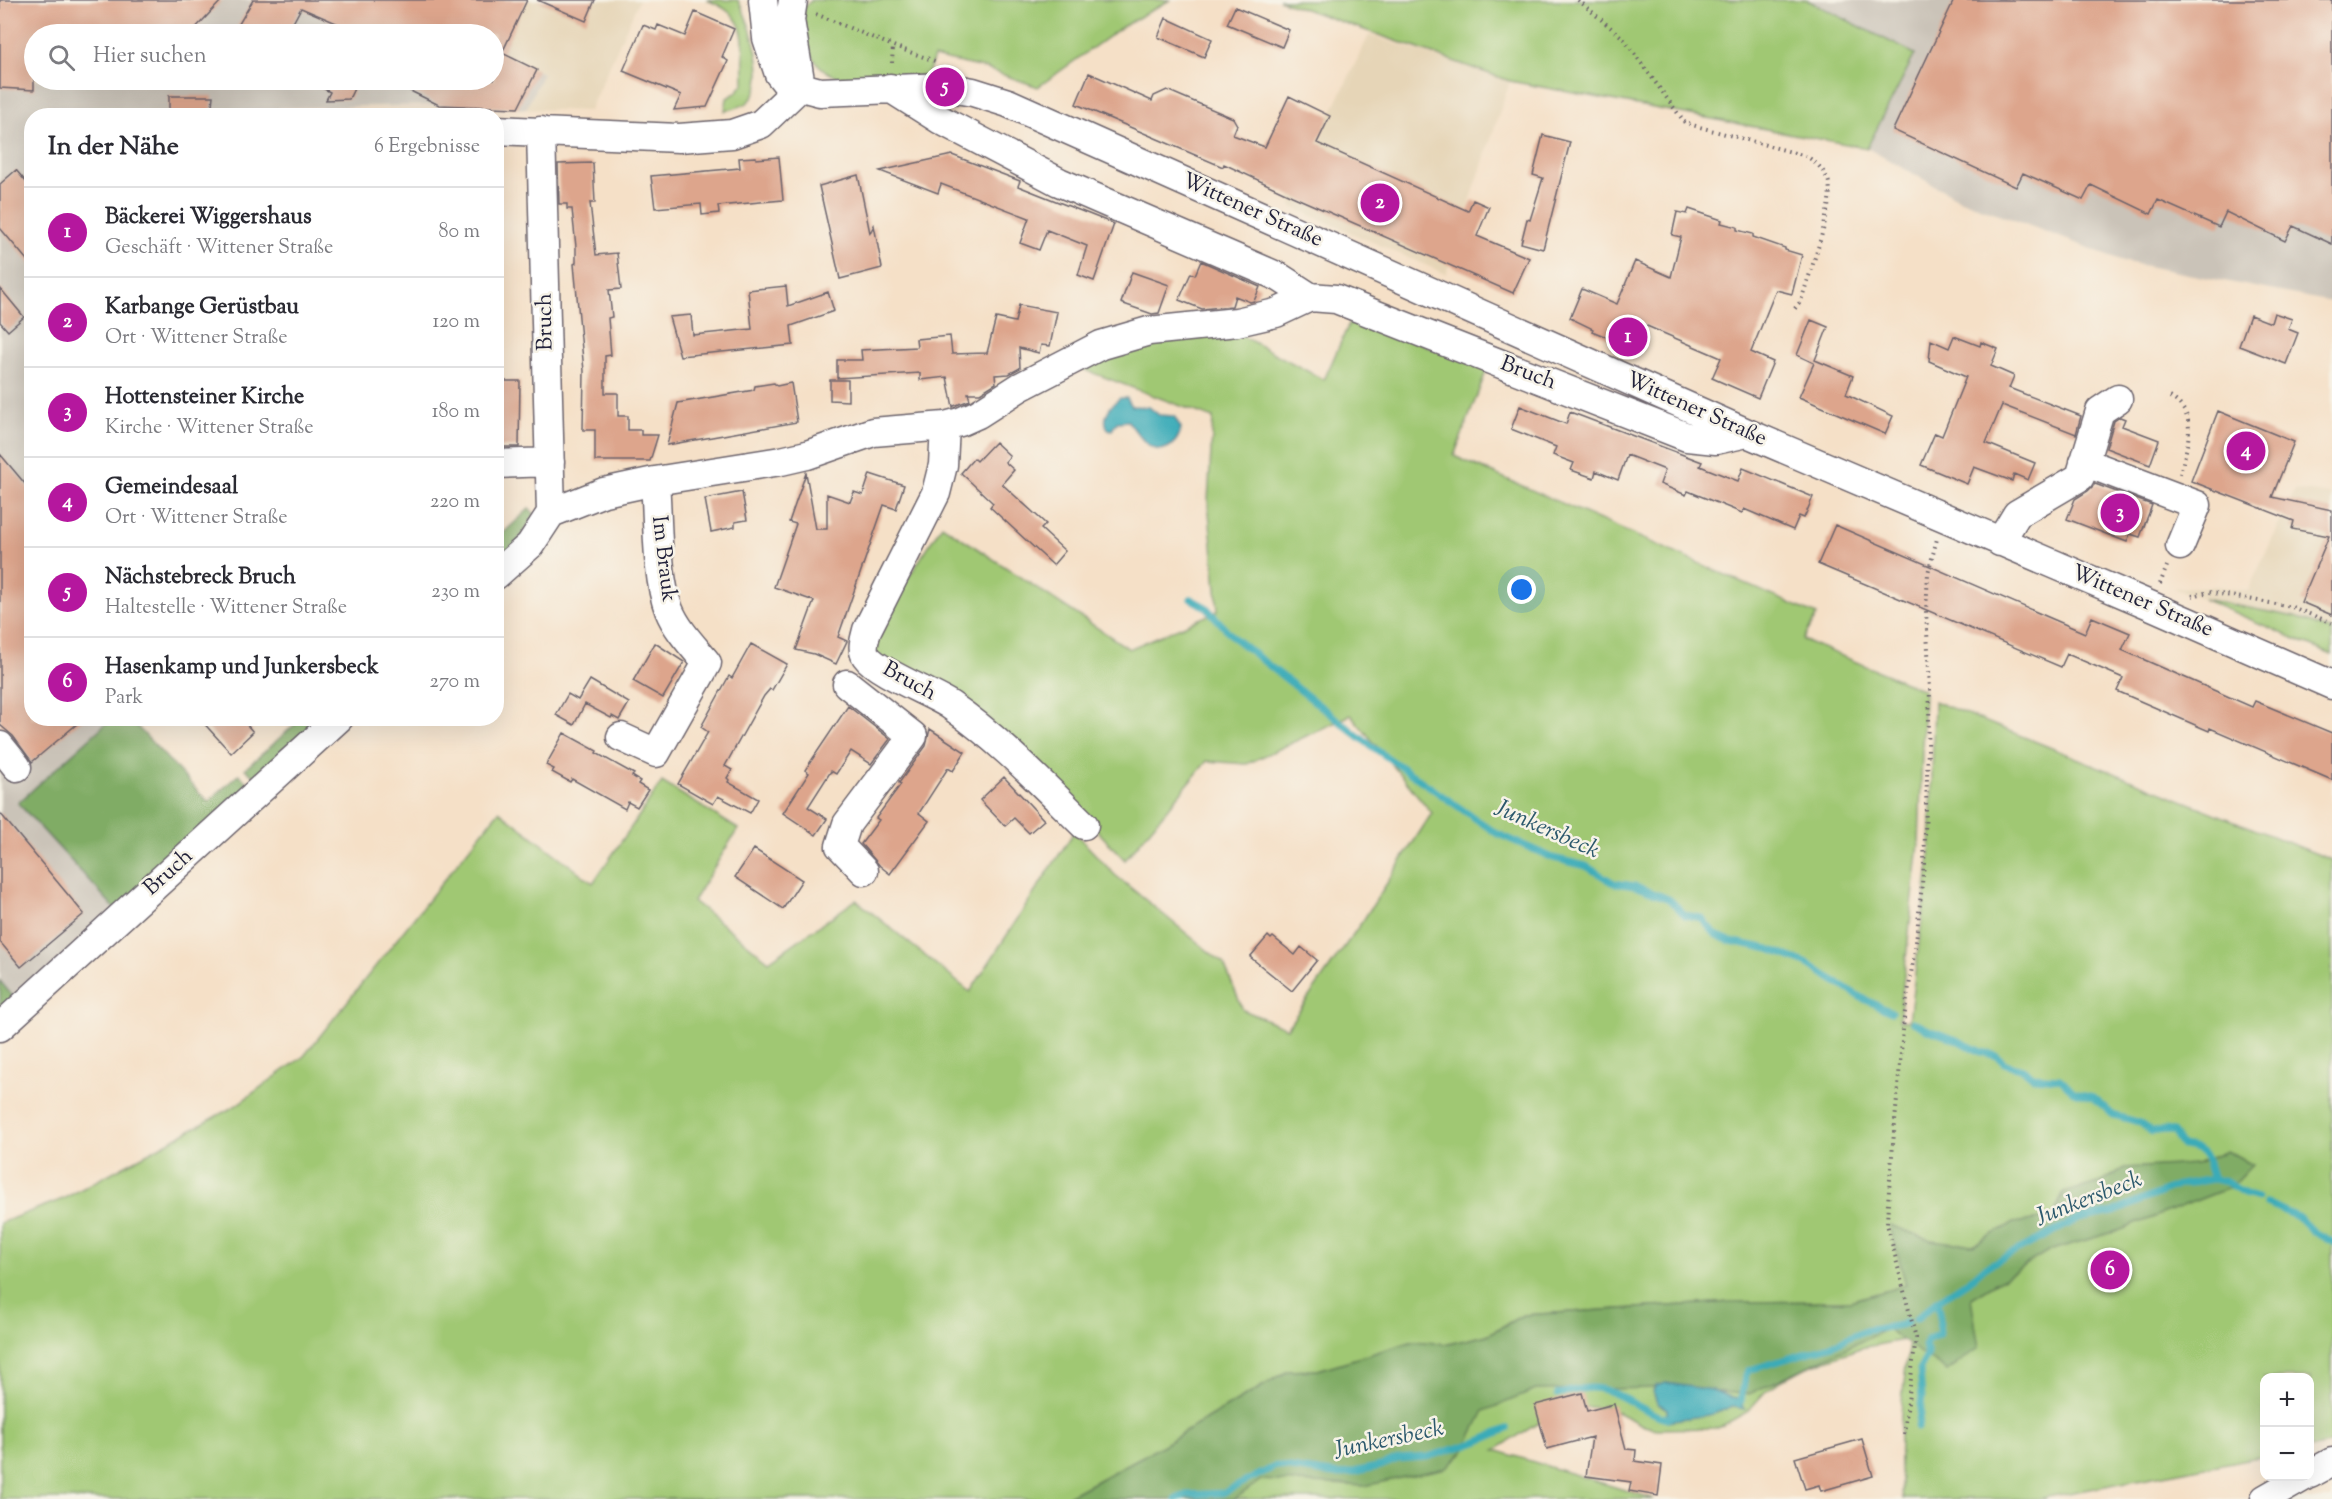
<!DOCTYPE html>
<html lang="de">
<meta charset="utf-8">
<style>
:root{--surface:#fff;--page:#f2f2f3;--text:#2b2b33;--muted:#7c7c81;--line:#e1e1e2;--accent:#b5179e}
body{margin:0;font-family:"Sorts Mill Goudy",serif;background:var(--page);color:var(--text)}
.controls{position:absolute;right:18px;bottom:18px;display:grid;overflow:hidden;border-radius:12px;box-shadow:0 6px 24px #0002}
.controls button{width:54px;height:54px;display:grid;place-items:center;padding:0;border:0;border-bottom:2px solid var(--line);background:var(--surface);color:var(--text);font:30px sans-serif}
.you{position:absolute;left:1522px;top:590px;width:21px;height:21px;margin:-15px;border:4px solid #fff;border-radius:50%;background:#1a73e8;box-shadow:0 0 0 9px #1a73e833}
.badge{display:grid;place-items:center;width:39px;height:39px;border-radius:50%;background:var(--accent);color:#fff;font-size:20px;font-weight:700}
.pin{position:absolute;translate:-50% -50%;border:3px solid #fff;box-shadow:0 2px 6px #0006}
.list{margin:0;padding:0;list-style:none}
h2{display:flex;justify-content:space-between;align-items:center;height:78px;margin:0;padding:0 24px;font-size:26px}
h2 small{font-size:20px;font-weight:400;color:var(--muted)}
.list li{display:grid;grid-template-columns:39px 1fr auto;gap:18px;align-items:center;box-sizing:border-box;height:90px;padding:0 24px;border-top:2px solid var(--line)}
.list b{display:block;font-size:22px;white-space:nowrap}
.list p{margin:0;font-size:20px;white-space:nowrap;color:var(--muted)}
.list em{font-size:20px;font-style:normal;color:var(--muted)}
.icon{flex:none;width:33px;height:33px;fill:none;stroke:currentColor;stroke-width:2;stroke-linecap:round;stroke-linejoin:round}
.map{position:relative;flex:none;width:2332px;height:1499px;overflow:hidden}
.search{position:absolute;background:var(--surface);box-shadow:0 6px 24px #0002;left:24px;top:24px;width:480px;height:66px;display:flex;align-items:center;gap:15px;box-sizing:border-box;padding:0 21px;border-radius:33px;color:var(--muted);font-size:22px}
.panel{position:absolute;background:var(--surface);box-shadow:0 6px 24px #0002;left:24px;top:108px;width:480px;height:618px;border-radius:24px}
.map>svg:first-child{display:block}
.built{fill:#e6d5b7}
.industrial{fill:#cac3b8;fill-rule:evenodd}
.green{fill:#a0c873;stroke:#617557;stroke-width:1.5}
.forest{fill:#80ac65;stroke:#516750;stroke-width:1.5}
.water{fill:#3babb8;stroke:#2e667a;stroke-width:1.5}
.lines{fill:none;stroke-linecap:round;stroke-linejoin:round}
.stream{stroke:#3babb8;stroke-width:7}
.building{fill:#dda58c}
.minor-casing{stroke:#6c646c;stroke-width:31}
.path{stroke:#6c646c;stroke-width:4;stroke-dasharray:1.5 4.5;stroke-linecap:butt}
.minor{stroke:#fff;stroke-width:28}
.labels{text-anchor:middle;dominant-baseline:central;stroke-width:5;stroke-linejoin:round;paint-order:stroke}
.street-label{font-size:22px;fill:#22223b;stroke:#f7f3e8}
.water-label{font-size:24px;font-style:italic;fill:#2c596d;stroke:#f7f3e8}
</style>
<div class="map">
<svg width="2332" height="1499" viewBox="0 0 2332 1499">
<rect width="100%" height="100%" fill="#f7f3e8"/>
<filter id="ink" filterUnits="userSpaceOnUse"><feTurbulence type="fractalNoise" baseFrequency=".0167" numOctaves="2"/><feDisplacementMap in="SourceGraphic" scale="12" xChannelSelector="R" yChannelSelector="G"/><feConvolveMatrix kernelMatrix="1 2 1 2 8 2 1 2 1" color-interpolation-filters="sRGB"/></filter>
<filter id="wash" filterUnits="userSpaceOnUse"><feTurbulence type="fractalNoise" baseFrequency=".008" numOctaves="4" result="noise"/><feDisplacementMap in="SourceGraphic" scale="24" xChannelSelector="R" yChannelSelector="G"/><feGaussianBlur stdDeviation="1.35" result="paint"/><feColorMatrix in="noise" values="0 0 0 0 0 0 0 0 0 0 0 0 0 0 0 0 0 1.4 0 .05"/><feComposite in="paint" operator="in"/></filter>
<g filter="url(#wash)">
<rect width="100%" height="100%" fill="#f5e0c7"/>
<!-- built -->
<path class="built" d="M527,0H639L589,111L526,109L543,73L502,53Z
M1369,35L1510,81L1446,274L1292,207L1290,199Z
M2295,490L2332,495V631L2295,617L2203,599L2174,588L2218,586L2248,591Z"/>
<!-- industrial -->
<path class="industrial" d="M0,0H527L502,53L543,73L526,109L427,105L278,108L279,116H32V718L111,719L18,803L118,912L18,1003L0,981ZM34,34H494V80H34Z
M1807,0H2332V302L2126,262L1961,200L1867,148L1915,54Z"/>
<!-- green -->
<path class="green" d="M707,0H738C750,23 773,84 747,103C741,107 732,109 725,111L727,98L736,93L744,83C742,41 752,17 707,0Z
M812,0H1170L1122,27L1038,87L984,68L934,57L927,76L843,79C807,68 803,40 804,7Z
M1279,0H1807L1915,54L1867,148L1510,81Z
M1352,317L1487,369L1454,456L1817,615L1803,640L1924,690L1919,844L1899,1020L1909,1021L1930,857L1934,701L2332,860V1443L2310,1448V1378H2264V1456L2042,1498L2047,1499H1903C1895,1448 1903,1389 1909,1339L1860,1348L1807,1367L1779,1382L1766,1391L1747,1412L1718,1428L1657,1429L1644,1426L1603,1405L1600,1408L1588,1407L1575,1412L1569,1404L1495,1450L1654,1499H1111L1145,1476L1893,1307L1895,1289L1850,1301L1733,1302L1523,1315L1487,1335L1448,1344L1414,1341L1318,1370L1288,1371L1158,1448L1063,1499H0V1223L63,1199L235,1106L304,1056L499,811L593,883L662,782L738,829L693,901L769,961L856,900L970,992L1074,832L1115,875L1224,964L1243,1010L1287,1028L1364,919L1432,813L1351,715L1247,764L1207,761L1125,860L1087,820L875,654L883,617L942,525L1129,649L1218,611L1208,501L1213,418L1077,367L1111,350L1241,328L1242,336L1324,380Z
M2203,599L2295,617L2332,631V655Z"/>
<!-- forest -->
<path class="forest" d="M529,509L535,514L497,576V539Z
M111,719H130L208,802L239,774L254,790L118,912L18,803Z
M301,719H339L257,779L245,769Z
M0,981L18,1003L0,1018Z
M2226,1151L2252,1165L2231,1187L2121,1230L2048,1251L1971,1298L1979,1348L1947,1371L1887,1329L1749,1394L1664,1388L1536,1390L1484,1411L1463,1452L1446,1468L1364,1486L1261,1480L1235,1499H1063L1158,1448L1288,1371L1318,1370L1414,1341L1448,1344L1487,1335L1523,1315L1733,1302L1850,1301L1906,1285L1890,1225L1931,1240L1973,1245L2013,1223L2053,1217L2063,1193L2102,1182L2124,1168L2196,1164Z"/>
<!-- water -->
<path class="water" d="M1120,398H1127L1132,406L1149,407L1159,415L1174,416L1181,428C1178,445 1162,457 1147,444C1140,438 1134,429 1128,421L1117,422L1112,430L1108,429C1101,418 1110,405 1120,398Z
M1666,1383L1712,1390L1730,1397L1739,1398L1745,1409L1733,1407L1709,1415L1667,1421V1409L1657,1403L1653,1391L1656,1386Z"/>
<g class="lines">
<!-- stream -->
<path class="stream" d="M1191,599L1206,607L1234,638L1371,746L1496,833L1553,858L1586,866L1614,883L1635,886L1669,899L1685,915L1701,918L1716,935L1730,941L1769,949L1806,963L1860,997L1891,1012
M1913,1022L1929,1030L1957,1040L1981,1052L1997,1056L2004,1063L2023,1069L2033,1077L2060,1079L2074,1092L2093,1097L2113,1115L2138,1122L2151,1132L2165,1130L2173,1132L2182,1146C2209,1149 2205,1156 2213,1179
M2266,1203L2300,1218L2314,1232L2332,1242
M1916,1319L1937,1301L1974,1277L1985,1267L2079,1219L2114,1212L2179,1185L2213,1179L2226,1182L2247,1195L2257,1198
M1558,1394C1568,1392 1580,1388 1591,1388C1618,1388 1641,1413 1667,1418
M1741,1401L1745,1376L1749,1370L1830,1346L1863,1331L1901,1325L1907,1322
M1918,1428L1922,1398L1920,1369L1928,1354L1925,1346L1927,1340L1939,1334L1940,1318L1937,1301
M1176,1499L1186,1495L1223,1493L1276,1466L1340,1475L1381,1466L1398,1459L1427,1457L1477,1442L1507,1429"/>
</g>
<g id="blocks">
<!-- building -->
<path class="building" d="M0,0H222L190,34H34V90L0,88Z
M253,0H527L502,53L537,70L518,108L439,105L388,80H494V34H362L301,8L287,34H233Z
M537,0H595L586,21Z
M1954,0H2332V244L2293,226L2285,241L2226,212L2219,227L2158,200L2151,214L2091,185L2083,200L2023,173L2016,187L1893,130Z
M1235,7L1289,30L1282,47L1227,24Z
M695,12L734,29L722,57L728,61L707,107L674,110L681,95L623,71L643,25L656,30L658,25L685,36Z
M1166,18L1212,39L1204,57L1158,37Z
M1089,73L1152,101L1154,96L1167,90L1183,97L1233,118L1237,125L1233,135L1265,147L1289,96L1330,116L1317,143L1468,211L1473,200L1489,207L1477,236L1529,258L1513,293L1292,196L1224,164L1223,167L1076,104Z
M308,80H358L349,99L326,100L330,92Z
M169,96H213L211,114L169,113Z
M1543,135L1570,142L1543,249L1521,243L1527,219L1530,220L1543,178L1533,175Z
M952,155L1020,181L1018,186L1114,224L1094,281L1078,275L1087,246L1047,230L1039,250L1020,243L1029,218L941,184L938,193L880,171Z
M756,157V159L779,157L783,200L718,206L719,213L702,215L701,204L655,208L651,176L740,168L739,158Z
M593,163L595,203H590L596,255L617,253L621,289L609,290L612,317L608,318L611,355L605,356V393H618V416H628V430H641V435H658L650,461H595V430H583L584,371L574,264L576,263V247L572,209H567V204H559L558,164Z
M16,170L32,189V266L0,228V184Z
M858,175L870,233L874,225L882,268L840,279L819,186Z
M1689,209L1722,220L1721,223L1737,227V230L1753,234V237L1785,248V250L1802,255L1792,294L1776,290L1751,352L1773,362L1758,398L1712,378L1721,358L1640,323L1631,347L1592,331L1593,329L1570,318L1582,289L1617,304L1635,261L1671,277L1681,237L1672,235L1677,212L1687,214Z
M1201,261L1260,287L1254,301L1250,302L1235,296L1232,306L1202,309L1179,300L1191,273L1195,275Z
M1132,272L1169,285L1159,313L1152,314L1121,303Z
M786,286L788,306L828,292L834,311L791,326L793,345L680,356L669,317L691,315L693,335L752,329L748,290Z
M0,288L24,317L8,331L0,322Z
M1019,305L1057,312L1050,346L1041,345L1039,353L1019,348L1020,368L1009,374L995,375L996,383L980,393H968L970,400L954,406L953,407L947,377L920,380V373L837,378V360H862L861,350L917,347L916,339L950,336L952,354L987,353L996,318L1015,322Z
M2274,313L2292,319L2288,329L2298,333L2286,364L2239,346L2250,315L2271,323Z
M1811,320L1828,327L1815,360L1853,376L1846,394L1893,416L1885,434L1799,397L1814,363L1797,355Z
M1954,336L1980,346L1981,342L1998,349L1991,366L2014,376L2009,388L2081,416L2076,434L2002,405L1986,443L2035,463L2028,480L2014,474L2012,481L1974,467L1967,484L1921,465L1935,433L1942,436L1966,377L1929,361L1931,340L1949,348Z
M830,380H848V401L830,400Z
M496,381H520L519,447H496Z
M774,383L777,386L791,383L797,422L667,445L678,403L754,390L755,386Z
M1520,406L1566,424L1570,412L1702,462L1700,466L1738,481L1743,468L1813,497L1804,518L1799,516L1793,530L1744,509L1742,513L1688,491L1686,495L1660,484L1665,470L1627,455L1618,480L1596,471L1594,478L1571,470L1574,463L1553,455L1556,447L1511,429Z
M2218,411L2294,442L2272,497L2332,510V615L2301,602L2329,536L2292,529L2294,521L2191,481Z
M2120,417L2125,419L2122,426L2159,440L2150,465L2106,448L2114,421Z
M995,442L1010,456L1005,462L1014,470L1002,484L1046,524L1041,529L1065,551L1053,565L990,507L993,503L961,473L974,458L977,461Z
M0,454L32,492V718H84L32,762L13,736L0,725Z
M806,473L816,529H827V494L850,502L854,492L863,495L870,474L904,485L896,509L884,505L838,637L847,641L836,664L814,654L796,650L814,601L774,587L796,524L789,522Z
M2095,484L2152,505L2140,537L2130,534L2127,542L2067,519L2075,499L2088,491Z
M742,492L747,520L735,522V527L711,532L705,499Z
M1835,525L2085,633L2092,617L2130,633L2122,650L2252,707L2255,701L2332,733V780L2210,728L2209,731L2117,691L2123,678L2067,654L2061,667L1818,564Z
M655,643L684,662L663,698L633,681Z
M751,644L787,664L772,690L770,689L764,696L725,766L732,770L727,778L729,780L728,782L758,799L750,813L718,796L713,804L678,784L708,732L701,727L729,676L732,678Z
M590,680L629,703L619,720L612,716L611,718L585,704L574,725L556,715L568,694L578,700Z
M848,706L890,739L871,764L851,751L836,774L831,771L808,807L827,819L816,835L783,813L809,773L805,770Z
M199,718H241L253,732L231,753Z
M930,729L965,752L953,771L948,768L919,813L929,821L890,874L880,866L861,844L879,820L876,818L901,784L899,783L926,746Z
M564,733L597,751L596,753L634,774L632,776L640,781L638,784L648,790L637,807L628,802L625,809L572,779L570,782L552,772L554,769L546,765Z
M1004,777L1044,820L1029,833L1014,818L1005,826L980,800Z
M0,813L84,914L21,967L0,942Z
M754,849L802,880L783,909L735,877Z
M1268,936L1271,939L1273,937L1295,955L1301,947L1317,960L1292,991L1250,957Z
M1582,1393L1587,1411L1614,1404L1626,1449L1636,1450L1635,1461L1662,1465L1658,1496L1629,1491L1631,1482L1586,1476L1592,1437L1547,1449L1535,1405Z
M1862,1439L1873,1476L1821,1491L1819,1485L1805,1489L1795,1458Z"/>
</g>
</g>
<g filter="url(#ink)">
<use href="#blocks" fill-opacity="0" stroke="#6c646c" stroke-width="1.5"/>
<g class="lines">
<!-- minor casing -->
<g class="minor-casing">
<path id="minor" d="M763,0L767,38L779,74L786,83L820,92L945,87L973,92L1008,103L1747,433L2152,606L2332,685
M793,0L790,20L801,86
M890,88L939,119L1059,182L1279,277L1310,297
M496,130L679,138L732,134L761,124L801,86
M541,131L551,513
M945,426L943,465L936,493L867,630C865,639 861,648 866,656C877,672 932,693 950,705C999,739 1041,783 1084,825
M2084,462L2197,505L2180,546
M496,464L550,462
M2000,542L2017,514L2080,477L2100,411L2118,399
M496,575L530,545L551,513L604,492L655,481L781,461L807,455L873,432L945,426L960,422L978,414L1020,387L1101,345L1149,331L1237,322L1276,313L1310,297L1336,299L1687,437L1716,440L1747,433
M847,684L913,736L847,824L840,846L864,871
M621,737L656,753L707,663C694,647 677,630 669,610C656,577 658,518 655,481
M0,746L17,767
M0,1027L339,718
M2310,1474L2332,1462
M2265,1499L2305,1476"/>
</g>
<!-- path -->
<path class="path" d="M1578,0L1623,38L1685,123L1806,156C1816,162 1823,169 1828,180C1837,200 1808,277 1801,301L1792,312
M816,14L893,46L935,61
M892,63L893,46
M2170,397C2200,415 2187,445 2180,474
M2160,584L2167,566
M2192,596L2209,592L2292,607L2332,623
M1904,1434L1916,1338L1887,1224L1888,1202L1904,1018L1916,942L1924,864L1930,690L1926,611L1928,573L1937,539"/>
<!-- minor -->
<use href="#minor" class="minor"/>
</g>
</g>
<g class="labels">
<!-- street labels -->
<g class="street-label">
<text transform="translate(1252 211) rotate(24)">Wittener Straße</text>
<text transform="translate(546 322) rotate(-91)">Bruch</text>
<text transform="translate(1528 374) rotate(21)">Bruch</text>
<text transform="translate(1696 410) rotate(24)">Wittener Straße</text>
<text transform="translate(663 559) rotate(83)">Im Brauk</text>
<text transform="translate(2142 602) rotate(23)">Wittener Straße</text>
<text transform="translate(909 682) rotate(29)">Bruch</text>
<text transform="translate(169 873) rotate(-42)">Bruch</text>
</g>
<!-- water labels -->
<g class="water-label">
<text transform="translate(1547 830) rotate(24)">Junkersbeck</text>
<text transform="translate(2089 1199) rotate(-21)">Junkersbeck</text>
<text transform="translate(1389 1440) rotate(-12)">Junkersbeck</text>
</g>
</g>
</svg>
<div class="controls">
<button>+</button>
<button>−</button>
</div>
<div class="you"></div>
<div class="pin badge" style="left:1628px;top:337px">1</div>
<div class="pin badge" style="left:1380px;top:203px">2</div>
<div class="pin badge" style="left:2120px;top:513px">3</div>
<div class="pin badge" style="left:2246px;top:451px">4</div>
<div class="pin badge" style="left:945px;top:87px">5</div>
<div class="pin badge" style="left:2110px;top:1270px">6</div>
<div class="search"><svg class="icon" aria-label="search" viewBox="0 0 24 24"><circle cx="10" cy="10" r="6"/><path d="M15 15l6 6"/></svg>Hier suchen</div>
<section class="panel">
<h2>In der Nähe<small>6 Ergebnisse</small></h2>
<ul class="list">
<li><span class="badge">1</span><div><b>Bäckerei Wiggershaus</b><p>Geschäft · Wittener Straße</p></div><em>80 m</em></li>
<li><span class="badge">2</span><div><b>Karbange Gerüstbau</b><p>Ort · Wittener Straße</p></div><em>120 m</em></li>
<li><span class="badge">3</span><div><b>Hottensteiner Kirche</b><p>Kirche · Wittener Straße</p></div><em>180 m</em></li>
<li><span class="badge">4</span><div><b>Gemeindesaal</b><p>Ort · Wittener Straße</p></div><em>220 m</em></li>
<li><span class="badge">5</span><div><b>Nächstebreck Bruch</b><p>Haltestelle · Wittener Straße</p></div><em>230 m</em></li>
<li><span class="badge">6</span><div><b>Hasenkamp und Junkersbeck</b><p>Park</p></div><em>270 m</em></li>
</ul>
</section>
</div>
